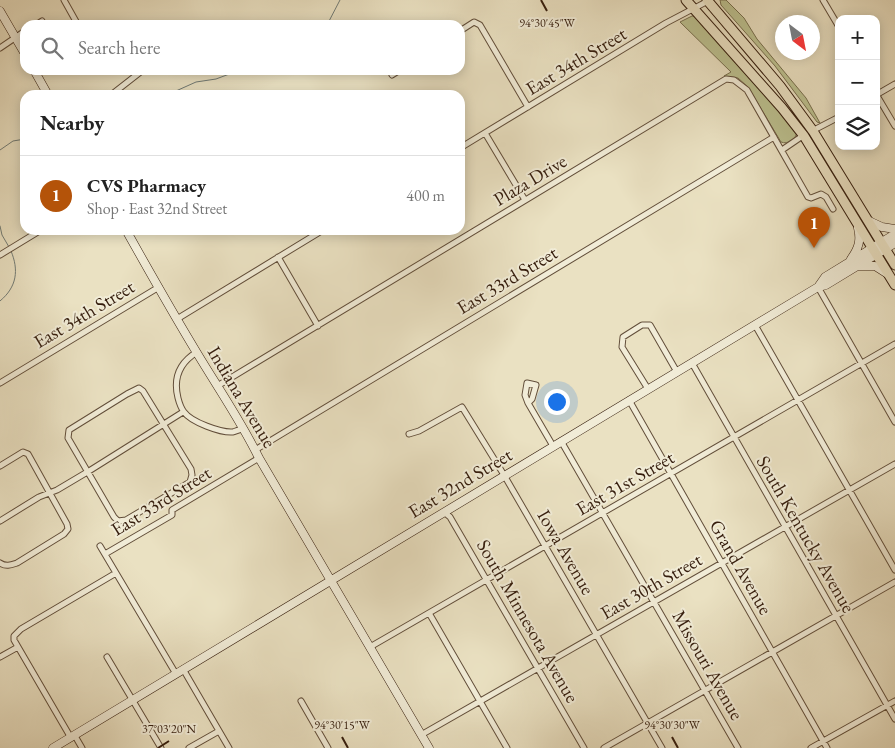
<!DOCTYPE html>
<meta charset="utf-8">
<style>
:root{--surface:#fff;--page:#f6f6f6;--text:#222;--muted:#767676;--line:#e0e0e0;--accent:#b45309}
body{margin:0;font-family:"EB Garamond",serif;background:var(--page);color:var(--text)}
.controls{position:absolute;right:15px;top:15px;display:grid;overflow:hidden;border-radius:10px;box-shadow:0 2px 12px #0003}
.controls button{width:45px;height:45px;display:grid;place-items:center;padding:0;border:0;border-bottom:1px solid var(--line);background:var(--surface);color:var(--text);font:25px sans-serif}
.compass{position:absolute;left:775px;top:15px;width:45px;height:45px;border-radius:50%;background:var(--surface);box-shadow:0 2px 12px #0003;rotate:148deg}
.you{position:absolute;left:556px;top:401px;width:18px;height:18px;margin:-12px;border:4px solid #fff;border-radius:50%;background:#1a73e8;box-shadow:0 0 0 8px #1a73e833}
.badge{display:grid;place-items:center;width:32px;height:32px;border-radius:50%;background:var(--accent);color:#fff;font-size:16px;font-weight:700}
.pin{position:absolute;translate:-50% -41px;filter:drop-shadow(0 1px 2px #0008)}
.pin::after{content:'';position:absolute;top:26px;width:18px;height:15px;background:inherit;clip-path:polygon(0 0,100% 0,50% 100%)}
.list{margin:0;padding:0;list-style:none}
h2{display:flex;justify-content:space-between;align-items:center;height:65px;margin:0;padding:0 20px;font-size:21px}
h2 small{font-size:16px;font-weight:400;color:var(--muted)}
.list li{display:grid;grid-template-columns:32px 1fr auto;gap:15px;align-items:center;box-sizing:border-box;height:80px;padding:0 20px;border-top:1px solid var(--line)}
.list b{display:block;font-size:19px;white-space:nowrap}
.list p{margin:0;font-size:16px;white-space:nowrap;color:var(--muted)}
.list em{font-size:16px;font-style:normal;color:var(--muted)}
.icon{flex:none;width:28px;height:28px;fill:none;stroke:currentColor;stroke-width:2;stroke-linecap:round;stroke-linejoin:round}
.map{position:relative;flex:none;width:895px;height:748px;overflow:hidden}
.search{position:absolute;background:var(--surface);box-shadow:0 2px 12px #0003;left:20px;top:20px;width:445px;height:55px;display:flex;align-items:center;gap:12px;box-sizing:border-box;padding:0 18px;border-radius:15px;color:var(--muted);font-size:19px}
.panel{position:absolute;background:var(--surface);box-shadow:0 2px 12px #0003;left:20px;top:90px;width:445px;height:145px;border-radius:15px}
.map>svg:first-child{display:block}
.green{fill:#bcc190;stroke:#786f4e}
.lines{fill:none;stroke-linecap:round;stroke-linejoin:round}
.stream{stroke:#727c76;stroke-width:1}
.street-casing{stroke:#624e3a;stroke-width:7}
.secondary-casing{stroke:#351d0d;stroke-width:9}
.primary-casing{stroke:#351d0d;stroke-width:11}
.street{stroke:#f1ecd7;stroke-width:5}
.secondary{stroke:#f1ecd7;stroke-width:8}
.primary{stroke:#eae1c2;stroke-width:9}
.ticks{fill:none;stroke:#351d0d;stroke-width:2}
.labels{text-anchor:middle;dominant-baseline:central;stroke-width:4;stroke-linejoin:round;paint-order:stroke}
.street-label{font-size:19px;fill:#351d0d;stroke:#f1ecd7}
.ticks-label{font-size:12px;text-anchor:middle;fill:#351d0d;stroke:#f1ecd7;stroke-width:4;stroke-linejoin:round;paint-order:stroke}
</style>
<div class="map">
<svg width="895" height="748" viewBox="0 0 895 748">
<rect width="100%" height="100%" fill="#eae1c2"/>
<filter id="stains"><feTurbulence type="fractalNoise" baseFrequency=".004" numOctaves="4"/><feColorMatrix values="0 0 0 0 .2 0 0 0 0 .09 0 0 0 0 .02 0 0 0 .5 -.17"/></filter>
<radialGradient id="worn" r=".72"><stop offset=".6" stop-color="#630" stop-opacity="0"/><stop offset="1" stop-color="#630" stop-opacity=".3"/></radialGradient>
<!-- green -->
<path class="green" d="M720,0H726L744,18L757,39L806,98L820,123L817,122L775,66L721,5Z
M692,16H696L797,132C796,139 788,145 781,142L748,87L738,78L724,76L731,72L680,22Z"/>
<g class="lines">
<!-- stream -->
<path class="stream" d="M327,25L340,0
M167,95L196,82L216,79L232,73L251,70
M0,150L13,141L25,139
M0,226L2,235L9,247
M0,301C17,287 19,270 11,251"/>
<!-- street casing -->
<g class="street-casing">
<path id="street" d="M64,0L78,25
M823,0L839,27
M36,25L42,21
M460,31L474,22L480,25L528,107
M0,48L25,31
M392,75L400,70
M876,94L895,126
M111,95L143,70
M876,95L895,84
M812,131L839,117
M485,133L525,200
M460,148L666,23L708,1
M782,150L804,135
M0,255L41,230
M278,257L318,326
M818,287L895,422
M177,319L323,230
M755,325L895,570
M197,352C179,363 173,378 178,398C179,402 181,408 184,412C191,422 221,433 233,432C236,431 240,429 244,429
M692,363L895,719
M0,383L159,287
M527,383L536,385L532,399L528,403L525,395Z
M219,385L726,79L734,80L747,90L808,197L811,198L821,194L826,197L833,209
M139,388L143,391L191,469L192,475L190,482L126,520L118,521L114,517L68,438L69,430L127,394Z
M648,389L622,347L623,337L642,325H650L677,372
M629,400L827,748
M528,403L553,446
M409,434L419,431L462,407L504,475L662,748
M561,441L738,748
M255,450L774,137
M0,466L23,452L28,454L67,524L68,529L64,534L17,563C11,565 6,567 0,563
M444,512L450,517L584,748
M0,521L39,497L57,490L89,471L183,412
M100,546L176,674
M105,554L172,515V510L259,458
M429,613L507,748
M370,647L895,344
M0,657L18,647
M107,657L161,748
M183,669L229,748
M301,701L328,748
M421,735L895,464
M75,736L82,748
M71,738L14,640V636L21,629L116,573
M189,748L219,731
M604,748L895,582
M811,748L895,701"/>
</g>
<!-- secondary casing -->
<g class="secondary-casing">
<path id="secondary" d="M0,11L25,54
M34,70L48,95
M869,221L882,227L895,229
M126,230C149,271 172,312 197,353C218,388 241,421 259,458L429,748
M851,259C859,248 861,240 858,228
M860,266H875L886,273
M818,287L825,277L895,234
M53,748L818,287L826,285L895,243"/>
</g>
<!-- primary casing -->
<g class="primary-casing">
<path id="primary" d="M686,0L782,108L804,136L895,285
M707,0L780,86L813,131L895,265"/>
</g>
<!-- street -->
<use href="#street" class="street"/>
<!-- secondary -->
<use href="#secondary" class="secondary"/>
<!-- primary -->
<use href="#primary" class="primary"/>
</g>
<!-- ticks -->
<path class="ticks" d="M541,0L547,11M342,737L348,748M672,737L678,748M158,748L169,741"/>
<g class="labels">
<!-- street labels -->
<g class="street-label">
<text transform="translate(576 61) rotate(-31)">East 34th Street</text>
<text transform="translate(530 180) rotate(-31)">Plaza Drive</text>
<text transform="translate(507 280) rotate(-31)">East 33rd Street</text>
<text transform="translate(84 314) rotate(-31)">East 34th Street</text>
<text transform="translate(242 397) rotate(59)">Indiana Avenue</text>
<text transform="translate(460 483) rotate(-31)">East 32nd Street</text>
<text transform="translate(625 483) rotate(-30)">East 31st Street</text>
<text transform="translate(161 501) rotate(-32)">East 33rd Street</text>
<text transform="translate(806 534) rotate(60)">South Kentucky Avenue</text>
<text transform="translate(566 552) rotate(60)">Iowa Avenue</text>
<text transform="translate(741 567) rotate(60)">Grand Avenue</text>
<text transform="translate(651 586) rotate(-30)">East 30th Street</text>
<text transform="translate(528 621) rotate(60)">South Minnesota Avenue</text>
<text transform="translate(708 665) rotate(60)">Missouri Avenue</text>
</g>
</g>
<g class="ticks-label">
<text x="547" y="27">94°30'45"W</text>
<text x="342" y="729">94°30'15"W</text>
<text x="672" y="729">94°30'30"W</text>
<text x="169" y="733">37°03'20"N</text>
</g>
<rect width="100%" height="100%" filter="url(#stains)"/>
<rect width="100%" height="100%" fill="url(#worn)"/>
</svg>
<div class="controls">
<button>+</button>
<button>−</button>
<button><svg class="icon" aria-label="layers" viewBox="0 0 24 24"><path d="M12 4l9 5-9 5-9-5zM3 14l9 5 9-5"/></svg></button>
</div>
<svg class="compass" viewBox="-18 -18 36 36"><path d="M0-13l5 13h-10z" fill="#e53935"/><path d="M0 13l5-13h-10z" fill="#767676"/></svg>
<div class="you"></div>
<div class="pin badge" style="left:814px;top:248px">1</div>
<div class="search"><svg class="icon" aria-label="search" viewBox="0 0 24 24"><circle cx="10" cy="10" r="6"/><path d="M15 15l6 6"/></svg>Search here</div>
<section class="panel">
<h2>Nearby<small></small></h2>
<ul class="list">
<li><span class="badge">1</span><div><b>CVS Pharmacy</b><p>Shop · East 32nd Street</p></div><em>400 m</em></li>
</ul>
</section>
</div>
